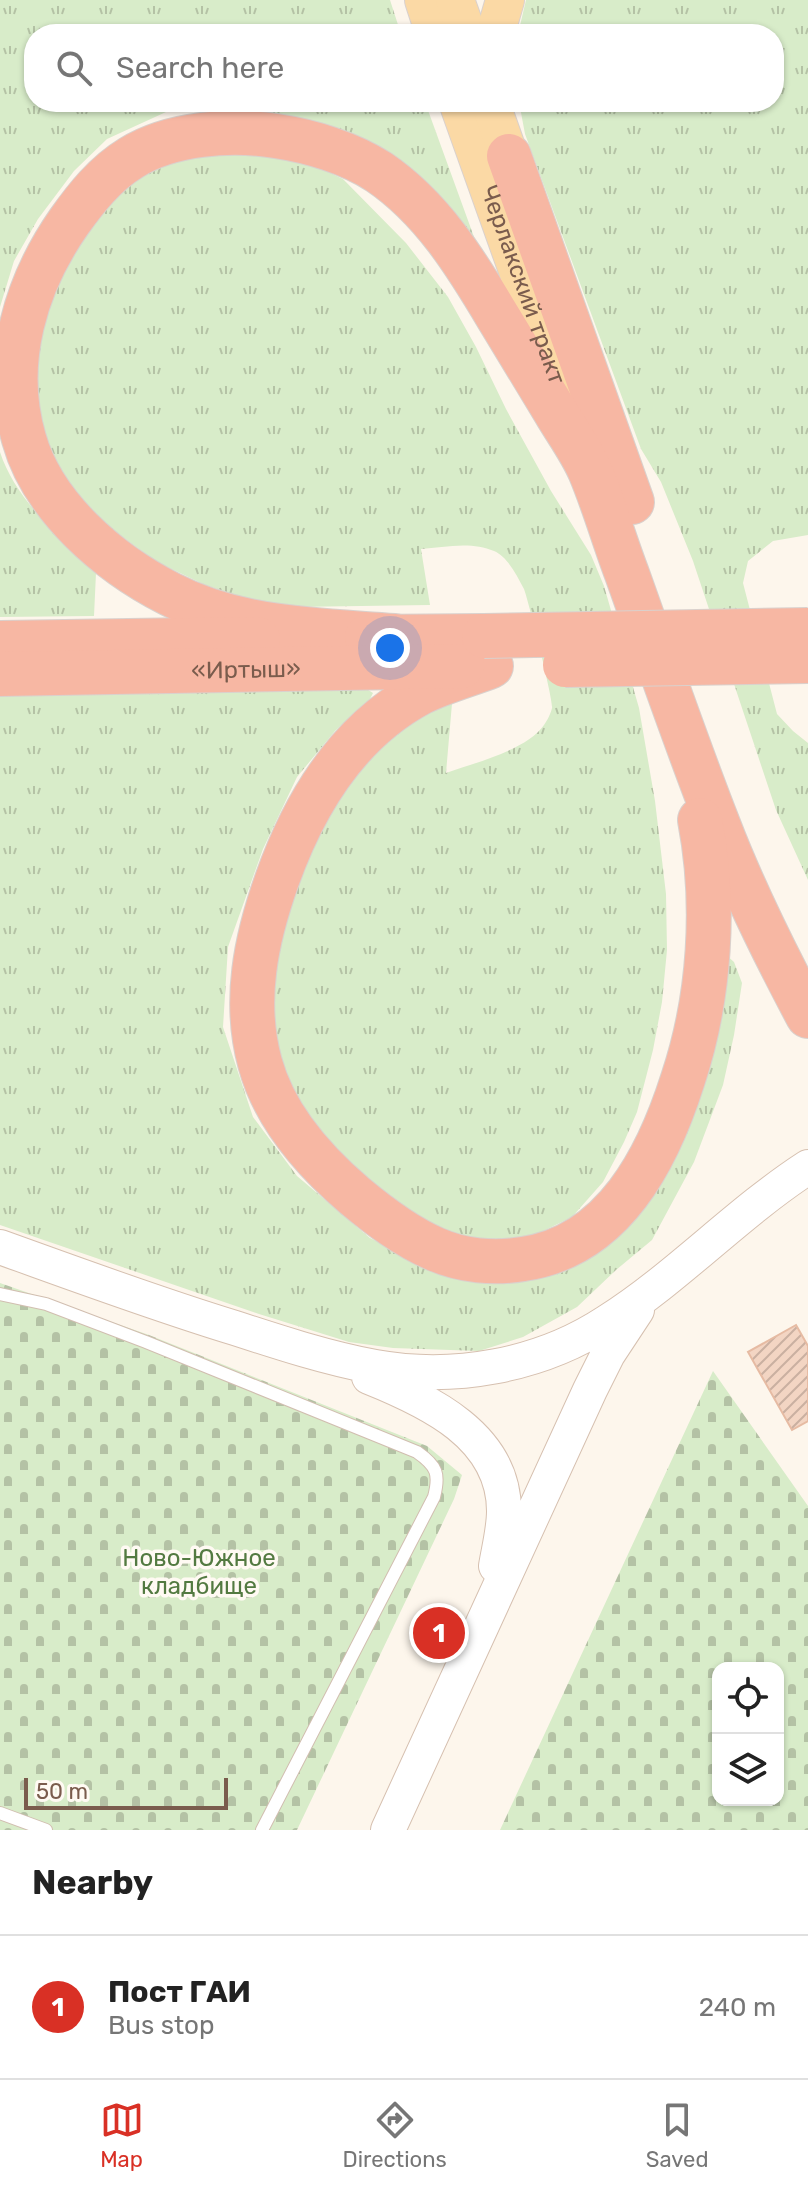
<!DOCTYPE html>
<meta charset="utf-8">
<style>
:root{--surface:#fff;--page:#f6f6f6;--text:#222;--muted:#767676;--line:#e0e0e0;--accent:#d93025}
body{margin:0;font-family:Rubik,sans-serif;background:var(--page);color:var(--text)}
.controls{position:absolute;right:24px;bottom:24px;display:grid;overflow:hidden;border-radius:16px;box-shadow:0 2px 6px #0004}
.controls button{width:72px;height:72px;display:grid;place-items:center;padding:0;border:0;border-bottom:2px solid var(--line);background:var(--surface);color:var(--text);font:40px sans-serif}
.scale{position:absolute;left:24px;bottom:20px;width:204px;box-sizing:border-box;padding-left:8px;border:4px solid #7a5c4d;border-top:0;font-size:22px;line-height:28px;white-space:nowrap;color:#7a5c4d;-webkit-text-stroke:6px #fffaf3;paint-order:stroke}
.you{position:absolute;left:390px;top:648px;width:28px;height:28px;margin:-20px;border:6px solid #fff;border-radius:50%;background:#1a73e8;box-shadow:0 0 0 12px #1a73e833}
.badge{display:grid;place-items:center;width:52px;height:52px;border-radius:50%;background:var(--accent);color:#fff;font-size:26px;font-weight:700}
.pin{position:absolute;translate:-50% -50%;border:4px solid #fff;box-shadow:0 2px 8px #0006}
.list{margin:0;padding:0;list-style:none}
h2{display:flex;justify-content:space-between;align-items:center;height:104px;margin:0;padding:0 32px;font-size:34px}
h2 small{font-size:26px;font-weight:400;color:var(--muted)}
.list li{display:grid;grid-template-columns:52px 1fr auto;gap:24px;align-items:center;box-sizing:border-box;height:144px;padding:0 32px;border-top:2px solid var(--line)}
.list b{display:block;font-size:30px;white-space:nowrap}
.list p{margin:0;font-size:26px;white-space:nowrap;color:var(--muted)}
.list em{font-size:26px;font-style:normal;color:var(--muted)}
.icon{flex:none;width:44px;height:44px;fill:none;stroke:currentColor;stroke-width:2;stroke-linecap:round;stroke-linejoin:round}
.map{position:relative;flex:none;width:808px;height:1830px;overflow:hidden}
.search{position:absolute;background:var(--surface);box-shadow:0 2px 6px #0004;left:24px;right:24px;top:24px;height:88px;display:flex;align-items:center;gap:20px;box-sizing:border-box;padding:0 28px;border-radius:32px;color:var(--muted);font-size:30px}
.sheet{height:248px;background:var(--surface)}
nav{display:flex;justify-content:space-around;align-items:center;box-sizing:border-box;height:112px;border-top:2px solid var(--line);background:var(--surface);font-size:22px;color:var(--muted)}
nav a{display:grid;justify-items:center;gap:4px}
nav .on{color:var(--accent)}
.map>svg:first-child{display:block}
.grass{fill:url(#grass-tufts)}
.cemetery{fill:url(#cemetery-stones);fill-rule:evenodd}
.building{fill:url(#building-hatch);stroke:#e6bba3;stroke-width:2}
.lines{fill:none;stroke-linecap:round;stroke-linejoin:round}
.lane-casing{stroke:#d1beb0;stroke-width:14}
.secondary-casing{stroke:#d6c0b0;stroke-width:36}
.primary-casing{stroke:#dad1cd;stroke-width:40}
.highway-casing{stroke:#dad1cd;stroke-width:46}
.lane{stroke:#fff;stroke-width:12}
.secondary{stroke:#fff;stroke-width:34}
.primary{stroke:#fbd9a5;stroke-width:38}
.highway{stroke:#f7b7a3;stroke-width:44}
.highway-bridge-casing{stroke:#dad1cd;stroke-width:46;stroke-linecap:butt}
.highway-bridge{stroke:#f7b7a3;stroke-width:44}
.labels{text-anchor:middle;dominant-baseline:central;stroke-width:7;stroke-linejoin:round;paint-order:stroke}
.street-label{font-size:24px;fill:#7a5c4d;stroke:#fffaf3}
.park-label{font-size:24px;fill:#537a41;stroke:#fffaf3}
</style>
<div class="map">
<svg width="808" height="1830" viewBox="0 0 808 1830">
<defs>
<pattern id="grass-tufts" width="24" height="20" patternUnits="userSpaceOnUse" patternTransform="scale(2)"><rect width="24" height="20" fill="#d8ecc9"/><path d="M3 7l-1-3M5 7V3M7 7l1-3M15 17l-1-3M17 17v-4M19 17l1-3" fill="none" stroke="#b4c2a5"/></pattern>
<pattern id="cemetery-stones" width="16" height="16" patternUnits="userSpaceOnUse" patternTransform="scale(2)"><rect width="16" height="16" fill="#d8ecc9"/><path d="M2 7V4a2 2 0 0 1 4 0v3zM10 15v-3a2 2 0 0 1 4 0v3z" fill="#b4c2a5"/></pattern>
<pattern id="building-hatch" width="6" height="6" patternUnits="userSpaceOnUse" patternTransform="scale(2)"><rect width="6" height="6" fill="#f3d5c3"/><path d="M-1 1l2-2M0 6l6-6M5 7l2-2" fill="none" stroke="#cab0a1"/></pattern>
</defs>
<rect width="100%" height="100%" fill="#fdf6ec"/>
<!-- grass -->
<path class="grass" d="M0,0H390L401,34H34V102H425L494,292L479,251L272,115L217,108L166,112L107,139L74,171L38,219L14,261L0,307Z
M526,0H808V535L773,541L748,561L743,583L777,714L793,731L808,743V880L776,810L693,561L661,482L641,449L525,134L519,102H774V34H518Z
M244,149L316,166L343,179L406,243L448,297L476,347L506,409L551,491L591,555L604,586L639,708L655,801L666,894L667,950L662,1002L653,1050L637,1112L624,1142L603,1182L572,1217L533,1236L498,1241L458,1236L429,1223L389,1200L322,1141L280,1074L267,998L295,865L381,735L453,692L446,773C474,763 527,750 544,725C547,721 551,713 552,708C554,702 528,599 524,589C517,576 508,557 494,551C472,541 444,547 421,549L430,605L293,607L240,597L203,584L157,562L106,525L68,484L45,447L31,353L61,253L156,158Z
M0,452C16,501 61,538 96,573L94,616L0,617Z
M365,688L373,693L370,699L335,731L297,777L263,849L228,947L223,1027L253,1117L297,1176L370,1238L442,1273L601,1238L725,954L734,962L742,983L734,1035L723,1085L694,1162L652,1240L616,1270L577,1307L523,1337L479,1351L393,1348L349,1342L259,1314L0,1225V695Z"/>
<!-- cemetery -->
<path class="cemetery" d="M0,1283L149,1335L427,1446L462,1475L454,1499L297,1830H0Z
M713,1371L808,1506V1830H500ZM718,1668H778V1800H718Z"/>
<!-- building -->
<path class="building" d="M796,1325L808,1346V1421L792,1430L748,1352Z"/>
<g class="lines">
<!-- lane casing -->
<g class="lane-casing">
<path id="lane" d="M0,1294L46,1304L146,1342L417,1452C437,1466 440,1474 434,1497L262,1830
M0,1813L46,1830"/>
</g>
<!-- secondary casing -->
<g class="secondary-casing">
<path id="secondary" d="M0,1247C78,1275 156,1304 235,1328C281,1343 327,1358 375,1367C454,1381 540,1366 607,1322C678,1277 737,1213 808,1167
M369,1377C429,1401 504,1436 504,1511C504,1529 499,1548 496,1566
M388,1830L590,1390L608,1354L637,1310"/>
</g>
<!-- primary casing -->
<g class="primary-casing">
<g id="primary">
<path d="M424,0L435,34"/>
<path d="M455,0L467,34"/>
<path d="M498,34L499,21L505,0"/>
<path id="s1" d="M458,102L567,408"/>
<path d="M490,102L509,156"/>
</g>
</g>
<!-- highway casing -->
<g class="highway-casing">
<g id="highway">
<path d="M509,156L632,502"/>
<path d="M394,636C318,630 240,630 170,594C109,563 43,507 24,439C2,363 25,285 69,222C86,198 105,174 131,158C171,133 230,129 276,136C310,141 350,153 379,172C432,208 466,263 498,317C517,348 536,380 555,411C566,430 581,450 590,471C604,504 614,540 627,574C657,658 686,743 719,827C744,892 775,954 808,1016"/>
<path d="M367,637L484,636"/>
<path d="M0,643L258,639"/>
<path d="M491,666C468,675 442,682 420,693C347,732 304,804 277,880C256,939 243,1001 260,1063C274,1115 314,1161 355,1196C379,1216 405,1236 435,1249C462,1261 494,1264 523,1259C614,1246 658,1158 683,1079C710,998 716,904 700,820"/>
<path id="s2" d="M0,674L462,666"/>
</g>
</g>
<!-- lane -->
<use href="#lane" class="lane"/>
<!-- secondary -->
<use href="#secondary" class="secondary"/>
<!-- primary -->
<use href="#primary" class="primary"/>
<!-- highway -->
<use href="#highway" class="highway"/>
<!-- highway-bridge casing -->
<g class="highway-bridge-casing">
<path id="highway-bridge" d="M484,636L808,630
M565,665L808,661"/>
</g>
<!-- highway-bridge -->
<use href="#highway-bridge" class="highway-bridge"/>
</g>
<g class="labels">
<!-- street labels -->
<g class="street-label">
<text stroke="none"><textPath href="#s1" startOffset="194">Черлакский тракт</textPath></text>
<text stroke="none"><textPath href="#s2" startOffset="246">«Иртыш»</textPath></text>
</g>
<!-- park labels -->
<g class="park-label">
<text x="199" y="1558">Ново-Южное<tspan x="199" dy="28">кладбище</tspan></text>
</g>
</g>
</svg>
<div class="controls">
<button><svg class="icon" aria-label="locate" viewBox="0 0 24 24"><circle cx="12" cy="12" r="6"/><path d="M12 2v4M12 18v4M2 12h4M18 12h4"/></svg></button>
<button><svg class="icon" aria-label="layers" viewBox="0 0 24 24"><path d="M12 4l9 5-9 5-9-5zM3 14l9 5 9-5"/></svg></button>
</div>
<div class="scale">50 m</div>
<div class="you"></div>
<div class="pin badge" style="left:439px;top:1633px">1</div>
<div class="search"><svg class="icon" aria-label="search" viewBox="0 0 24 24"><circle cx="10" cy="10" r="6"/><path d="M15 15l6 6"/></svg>Search here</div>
</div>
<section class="sheet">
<h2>Nearby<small></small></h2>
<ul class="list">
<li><span class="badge">1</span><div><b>Пост ГАИ</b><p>Bus stop</p></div><em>240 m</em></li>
</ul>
</section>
<nav>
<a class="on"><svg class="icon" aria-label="map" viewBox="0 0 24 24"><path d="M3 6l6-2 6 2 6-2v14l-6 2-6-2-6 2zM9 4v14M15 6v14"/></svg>Map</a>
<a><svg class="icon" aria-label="directions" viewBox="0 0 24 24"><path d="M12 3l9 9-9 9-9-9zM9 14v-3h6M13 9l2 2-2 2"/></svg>Directions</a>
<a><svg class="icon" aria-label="saved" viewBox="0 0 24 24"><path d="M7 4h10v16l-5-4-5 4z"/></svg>Saved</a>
</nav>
